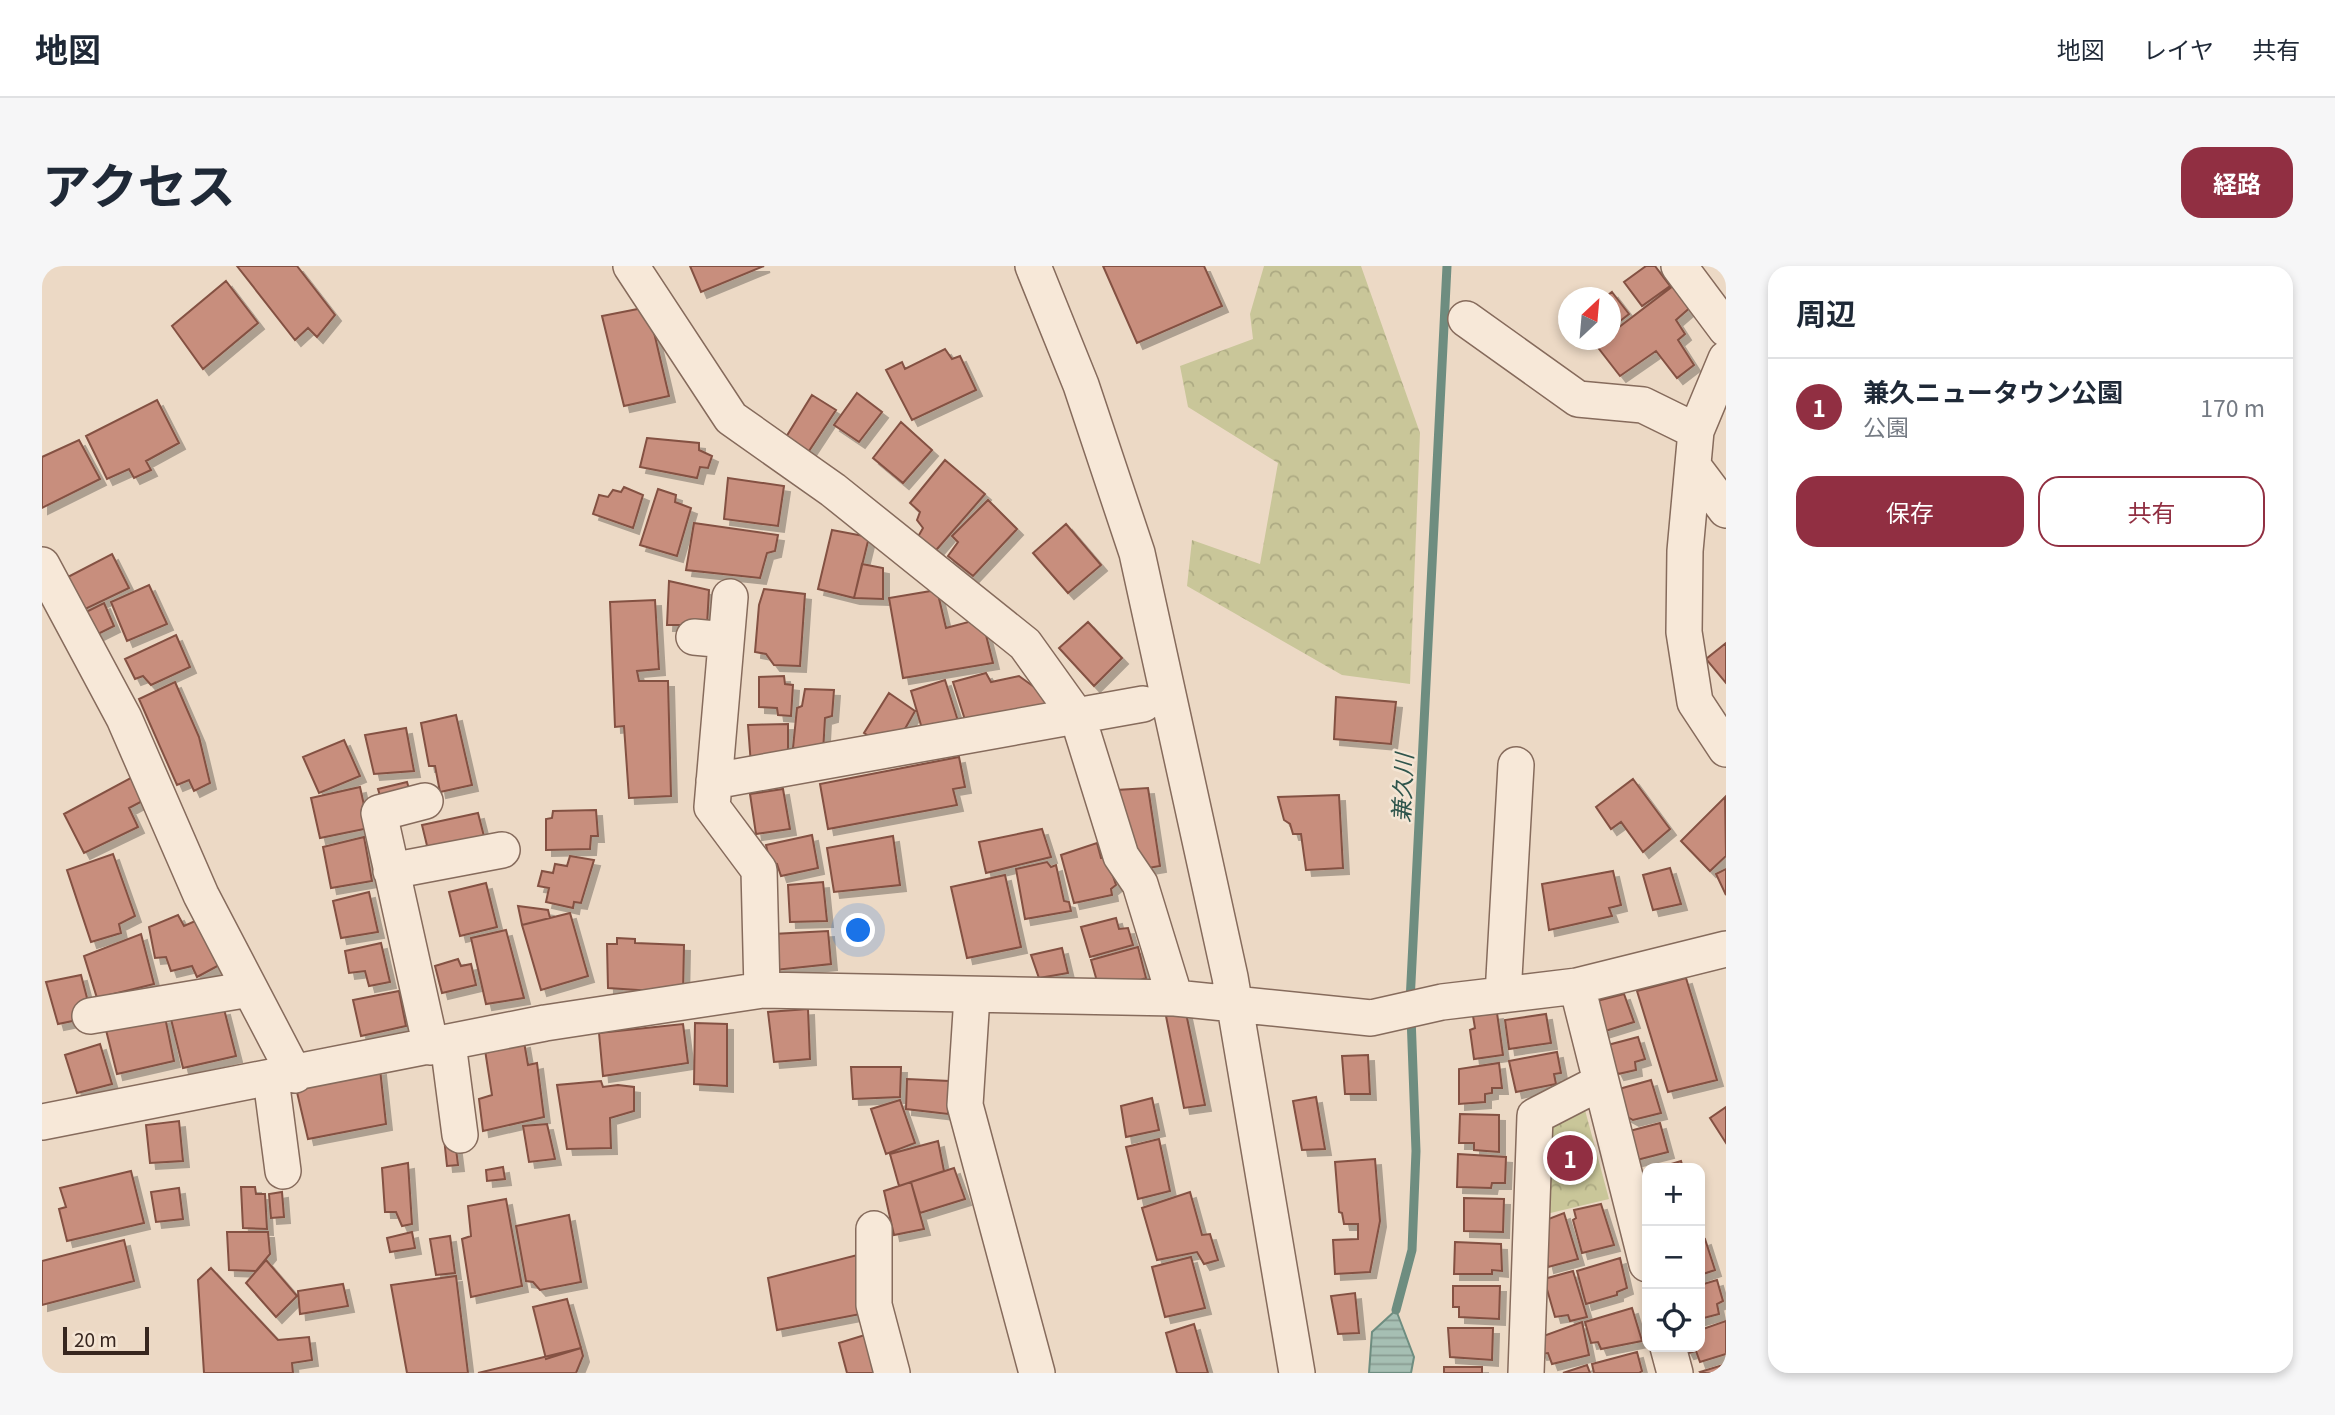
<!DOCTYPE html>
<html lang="ja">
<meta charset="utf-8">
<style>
:root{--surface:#fff;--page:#f6f6f7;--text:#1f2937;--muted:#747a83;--line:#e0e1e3;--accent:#912f42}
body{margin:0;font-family:Georgia,"Noto Sans JP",serif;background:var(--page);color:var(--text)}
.controls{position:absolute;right:21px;bottom:21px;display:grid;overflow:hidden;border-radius:14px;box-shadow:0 4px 10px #0003}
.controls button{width:63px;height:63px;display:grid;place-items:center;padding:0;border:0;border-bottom:2px solid var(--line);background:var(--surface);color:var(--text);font:35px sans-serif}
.compass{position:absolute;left:1516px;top:21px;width:63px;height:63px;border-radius:50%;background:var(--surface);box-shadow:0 4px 10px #0003;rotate:26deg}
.scale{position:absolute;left:21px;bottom:18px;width:86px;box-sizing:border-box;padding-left:7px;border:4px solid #37261f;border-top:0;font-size:19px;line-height:24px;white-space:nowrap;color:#37261f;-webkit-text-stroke:5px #f4e5d4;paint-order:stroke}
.you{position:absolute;left:817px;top:665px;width:24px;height:24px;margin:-18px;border:5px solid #fff;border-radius:50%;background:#1a73e8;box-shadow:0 0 0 10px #1a73e833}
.badge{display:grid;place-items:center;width:46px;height:46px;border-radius:50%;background:var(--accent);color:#fff;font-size:23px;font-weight:700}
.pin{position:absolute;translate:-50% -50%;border:4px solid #fff;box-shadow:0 2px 7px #0006}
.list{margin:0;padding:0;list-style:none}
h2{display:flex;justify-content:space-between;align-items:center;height:91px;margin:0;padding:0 28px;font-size:30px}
h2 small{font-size:23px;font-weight:400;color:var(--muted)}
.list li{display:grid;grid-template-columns:46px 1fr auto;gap:21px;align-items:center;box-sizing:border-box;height:98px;padding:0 28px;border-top:2px solid var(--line)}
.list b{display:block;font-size:26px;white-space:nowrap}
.list p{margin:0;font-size:23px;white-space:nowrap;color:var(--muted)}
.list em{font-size:23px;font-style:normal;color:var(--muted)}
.actions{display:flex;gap:14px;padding:21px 28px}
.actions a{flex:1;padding:16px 0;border:2px solid var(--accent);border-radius:21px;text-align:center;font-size:24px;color:var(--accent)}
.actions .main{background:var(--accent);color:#fff}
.icon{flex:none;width:38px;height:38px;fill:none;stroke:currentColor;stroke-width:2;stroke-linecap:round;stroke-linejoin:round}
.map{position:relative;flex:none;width:1684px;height:1107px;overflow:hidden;border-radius:21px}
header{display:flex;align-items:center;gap:42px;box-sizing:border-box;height:98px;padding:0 35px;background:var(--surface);border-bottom:2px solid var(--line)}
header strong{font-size:33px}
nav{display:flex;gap:38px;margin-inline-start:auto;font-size:24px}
.intro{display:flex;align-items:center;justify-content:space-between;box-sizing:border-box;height:168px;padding:0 42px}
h1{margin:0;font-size:49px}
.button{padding:18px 32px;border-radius:21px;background:var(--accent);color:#fff;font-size:24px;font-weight:700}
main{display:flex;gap:42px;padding:0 42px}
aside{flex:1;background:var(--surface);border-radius:21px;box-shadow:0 4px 10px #0003}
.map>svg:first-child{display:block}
.forest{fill:url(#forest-crowns)}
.water{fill:url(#water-rules);stroke:#6e8d80;stroke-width:2}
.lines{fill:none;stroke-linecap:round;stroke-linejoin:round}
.stream{stroke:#6e8d80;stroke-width:9}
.building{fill:#c88e7d;stroke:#845143;stroke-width:2;filter:url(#shadow)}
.minor-casing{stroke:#866b5c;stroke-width:38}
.minor{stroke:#f7e8d8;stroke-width:35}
.labels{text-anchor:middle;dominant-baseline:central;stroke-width:5;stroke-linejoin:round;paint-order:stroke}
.water-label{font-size:23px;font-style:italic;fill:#2f554c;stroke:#f4e5d4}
</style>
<header>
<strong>地図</strong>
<nav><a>地図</a><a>レイヤ</a><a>共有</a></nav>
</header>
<div class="intro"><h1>アクセス</h1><a class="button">経路</a></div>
<main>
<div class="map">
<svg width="1684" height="1107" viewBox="0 0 1684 1107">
<defs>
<pattern id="forest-crowns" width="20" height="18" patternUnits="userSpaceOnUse" patternTransform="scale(1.75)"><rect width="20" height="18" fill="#c9c699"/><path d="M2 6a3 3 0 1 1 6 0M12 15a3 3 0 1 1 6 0" fill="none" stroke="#adaa83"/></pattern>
<pattern id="water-rules" width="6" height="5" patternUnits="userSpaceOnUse" patternTransform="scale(1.75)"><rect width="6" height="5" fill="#a6bfb3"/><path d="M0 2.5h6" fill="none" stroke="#889b91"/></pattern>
<filter id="shadow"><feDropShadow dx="6" dy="6" stdDeviation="0" flood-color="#0004"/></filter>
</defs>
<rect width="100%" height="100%" fill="#ecd9c5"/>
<!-- forest -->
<path class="forest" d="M1222,0H1319L1378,167L1368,418L1300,409L1145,320L1150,274L1218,298L1236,197L1146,141L1138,100L1211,73L1208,48Z
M1543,844L1567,933L1496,950L1505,850Z"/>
<!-- water -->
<path class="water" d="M1354,1044L1372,1091L1369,1107H1327L1330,1066Z"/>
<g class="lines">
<!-- stream -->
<path class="stream" d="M1368,736L1405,0
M1354,1044L1370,984L1374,885L1369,750"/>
</g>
<!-- building -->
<path class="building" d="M195,0H255L293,49L275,71L266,62L253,74Z
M648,0H722L659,26Z
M1061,0H1162L1180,40L1095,77Z
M1604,0H1613L1628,20L1600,40L1582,16Z
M184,15L216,57L161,103L130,60Z
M1635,17L1651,39L1634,54L1643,68L1636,74L1652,99L1635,112L1614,85L1578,110L1554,79L1561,74H1568V68Z
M1570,26L1587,48L1568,63V32H1562Z
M606,41L627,130L582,140L560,50Z
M903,83L910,93L918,90L934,124L870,154L844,104L860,96L863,103Z
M815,127L840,146L817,176L792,159Z
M770,129L794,144L763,191L741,176Z
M115,134L137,177L104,195L109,204L92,212L87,203L65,213L44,170Z
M859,156L890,184L861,217L831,192Z
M605,172L657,177V184L670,190L666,202L658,201L655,212L598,201Z
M37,174L58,213L0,242V191Z
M903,194L943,228L889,290L873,276L881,262L875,254L878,246L868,237Z
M686,212L742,220L736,260L682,253Z
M582,221L601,229L591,262L551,248L557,229L566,231L571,224L579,226Z
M616,223L634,229L633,236L649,242L635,290L598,279Z
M946,234L975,263L931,310L906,290L916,276L910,270Z
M652,257L736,269L733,285L725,287L718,312L644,304Z
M1024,258L1059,299L1026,327L991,287Z
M790,264L827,271L812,332L776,323Z
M70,288L87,322L37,346L22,313Z
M820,298L841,302V333L812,332Z
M627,315L667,324L665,359H625Z
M107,319L125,358L85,375L69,336Z
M722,323L763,328L758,400L732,399L724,388L713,386L717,339Z
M895,324L904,362L930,355L944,369L951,397L861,412L847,332Z
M613,334L617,403L595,405L597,415H626L629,530L587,532L582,460L573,461L568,336Z
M62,337L72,360L50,371L38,349Z
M1046,356L1080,392L1052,420L1017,382Z
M134,369L148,401L109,419L101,410L93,413L83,393Z
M1684,377V417L1664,393Z
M944,407L949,416L977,410L1010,434L1014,446L924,457L911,416Z
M742,410L743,418L751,419L749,450L736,449L735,442L717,441V411Z
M903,414L916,455L881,466L869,425Z
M133,416L157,471L168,517L152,525L147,514L135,519L97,433Z
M763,423L792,424L790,450L783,452L781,486L751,482L755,442L760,440Z
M847,427L873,445L860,468L843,480L822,467Z
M1294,431L1354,436L1349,478L1292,473Z
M414,449L430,519L398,526L393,500H387L379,457Z
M746,458V500L709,499L706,459Z
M364,462L372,505L332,508L323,469Z
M302,474L318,510L277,527L261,491Z
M917,491L923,521L911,523L915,539L786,563L778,518Z
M96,508L108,531L87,542L96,561L42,587L22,548Z
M1591,513L1628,563L1601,586L1579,556L1569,563L1554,541Z
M365,516L372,540L343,547L336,523Z
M318,521L327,562L278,572L269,532Z
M1106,522L1118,600L1100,603L1075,524Z
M741,523L748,563L714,568L708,528Z
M1297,529L1301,602L1264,604L1259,568H1251L1248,558L1242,554L1236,531Z
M1683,531L1684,590L1668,605L1639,575Z
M554,544L556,570H549L548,583L504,584V553L510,552L511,545Z
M436,547L445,582L389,596L380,559Z
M1000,563L1009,591L944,607L937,576Z
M770,569L776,602L739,610L735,598L728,597L724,579Z
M851,570L858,619L792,626L785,582Z
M322,571L330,615L289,622L281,581Z
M1055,577L1059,592H1065L1074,619L1069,623L1070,629L1032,637L1019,589Z
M71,588L93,650L77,658L79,667L49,676L25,604Z
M528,590L552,594L539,637L532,636L531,642L504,636L507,622L496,620L500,605L511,607L513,598L525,600Z
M1005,596L1009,601L1014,599L1022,635L1027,636L1029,645L983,653L974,603Z
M1628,602L1639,638L1611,644L1601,609Z
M1684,603V629L1674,608Z
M1571,605L1579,639L1567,642L1570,650L1507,664L1500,618Z
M963,609L979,681L925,692L909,621Z
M781,616L785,655L748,656L746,619Z
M444,617L455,661L418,670L407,626Z
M327,626L336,666L299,672L291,635Z
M476,640L506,644L508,652L480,659Z
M528,647L546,710L499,724L480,659Z
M136,649L142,660L160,652L181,697L155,711L150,700L129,705L124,691L113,692L107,661Z
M1074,652L1077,663L1086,662L1091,679L1048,691L1039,661Z
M464,664L482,732L444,738L429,672Z
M786,665L789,698L733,704L731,668Z
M99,668L112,718L55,732L42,690Z
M575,672L593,673V677L642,679L641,727L566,722L565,678H575Z
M339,677L348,716L327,720L323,705L307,707L303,685Z
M1096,681L1104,712L1090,717L1056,719L1049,694Z
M1020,682L1026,707L997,712L989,689Z
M416,693L419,700L429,698L434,719L400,727L393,700Z
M39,709L50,751L16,758L4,716Z
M1644,712L1675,814L1626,826L1595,725Z
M357,725L364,760L319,770L311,734Z
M1582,728L1592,756L1560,766L1551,736Z
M182,743L194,790L141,802L129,753Z
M766,743L768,793L732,796L726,746Z
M1144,747L1163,839L1142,842L1124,750Z
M1455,747L1461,789L1432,793L1428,764L1433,762L1431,750Z
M1504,748L1509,777L1467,783L1463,754Z
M123,751L132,795L75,808L64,764Z
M653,757L685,758V820L652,818Z
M641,758L646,797L561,810L557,767Z
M1596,771L1603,793L1593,796L1594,804L1576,808L1562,780Z
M482,776L486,799L495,797L502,851L441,865L437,833L450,829L443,784Z
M58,778L70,818L35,827L23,789Z
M1515,786L1519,807L1512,808L1514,818L1474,826L1467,795Z
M1326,789L1328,828H1303L1300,790Z
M1457,797L1460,822H1450V827L1443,828V836L1417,838V803Z
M809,801H859L858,831L811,833Z
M338,803L344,858L266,873L254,822Z
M865,813L907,815L906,848L864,843Z
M1609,814L1619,847L1591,854L1584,850L1577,823Z
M559,815L561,821L576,819L592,821V845L568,852L569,882L525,883L515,819Z
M1274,831L1283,883L1260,884L1251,835Z
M1110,832L1117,864L1084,871L1079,840Z
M858,834L873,877L844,888L829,843Z
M1684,841V877L1668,852Z
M1418,848L1457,849V886L1432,884V877H1417Z
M410,851L416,899L405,900L400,853Z
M137,855L141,895L108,897L104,859Z
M1618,857L1626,886L1587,896L1580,867Z
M505,858L513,893L487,896L481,860Z
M1117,873L1128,925L1096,933L1084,881Z
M896,875L902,905L857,920L848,888Z
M1416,888L1464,891L1463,917H1450L1449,922L1415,921Z
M1333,893L1338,955L1328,1006L1293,1008L1291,974L1316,973V958H1302L1300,947L1297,946L1293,896Z
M1639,895L1641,902H1616Z
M366,897L370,958L360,960L354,946H343L340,902Z
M461,901L463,913L445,915L444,904Z
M912,902L923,933L878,947L869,916Z
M89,905L102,957L25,975L17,943L24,941L18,922Z
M869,916L882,963L852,969L842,925Z
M199,921H213L214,928H223L225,963L201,962Z
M137,922L141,953L114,956L109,926Z
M240,926L242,951L229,952L227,928Z
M1148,926L1160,969L1168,968L1176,994L1162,998L1155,986L1115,994L1100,942Z
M1422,932L1462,933L1461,966L1422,965Z
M464,933L480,1020L429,1031L420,973L429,970L426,940Z
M1559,938L1572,979L1540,987L1531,954L1534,952L1532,944Z
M1522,947L1536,993L1506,1001L1496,957Z
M527,949L539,1016L498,1024L491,1016L484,1015L474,960Z
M185,966H226L228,988L214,1005L187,1004Z
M370,966L373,982L348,986L345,972Z
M408,970L413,1007L394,1009L388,973Z
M1663,973L1673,1004L1658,1009V975Z
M82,974L92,1015L0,1039V995Z
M1413,976L1459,978L1460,1005L1450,1004V1008H1412Z
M827,986L829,1046L735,1064L726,1012Z
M1149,991L1163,1042L1123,1051L1110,1001Z
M1578,992L1585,1022L1575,1026V1029L1544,1038L1535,1005Z
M224,994L255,1030L234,1051L204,1017Z
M169,1002L236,1074L267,1071L270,1094L250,1097L251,1107H162L156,1014Z
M1531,1005L1545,1051L1528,1055L1526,1049L1513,1051L1502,1013Z
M414,1010L426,1107H365L349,1019Z
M1675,1014L1681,1035L1675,1038L1677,1048L1658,1053V1019Z
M301,1018L306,1040L258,1048L256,1025Z
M1411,1020H1458L1457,1053L1417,1051V1041H1411Z
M1313,1027L1317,1067L1296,1068L1289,1030Z
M525,1033L539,1082L504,1093L491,1041Z
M1590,1042L1600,1075L1559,1083L1556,1076L1549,1077L1543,1056Z
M1684,1055V1088L1658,1096L1654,1085L1646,1087L1643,1081H1658V1064Z
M1540,1056L1547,1089L1510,1098L1506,1087L1499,1088L1493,1073Z
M1152,1058L1166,1107H1135L1124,1067Z
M1406,1062H1451L1450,1094L1408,1091Z
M839,1064L851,1107H805L797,1077Z
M539,1082L541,1090L534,1107H436Z
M1595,1086L1600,1105L1597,1107H1552L1550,1098Z
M1684,1098V1107H1659L1658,1106Z
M1545,1099L1548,1107H1521Z
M1402,1101H1440V1107H1402Z"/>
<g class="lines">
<!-- minor casing -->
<g class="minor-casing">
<path id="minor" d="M589,0L689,152L791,224L983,378L1036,452L1079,590L1098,618L1133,732
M991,0L1039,119L1095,287L1188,711L1255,1107
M1637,0L1684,63
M1424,53L1536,133L1601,139L1654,165
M1684,93L1654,165L1643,285L1642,366L1653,436L1684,483
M1651,200L1684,244
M0,299L82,452L159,629L253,809
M688,331L670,541L717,604L720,724
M652,371L684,374
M672,515L1101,438
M383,535L337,547L389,781
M349,605L460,584
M1535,720L1605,998
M1461,729L1474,499
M930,730L923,839L995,1107
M48,750L208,723
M406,777L418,869
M229,813L241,905
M0,856L503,757L720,724L1133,732L1329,752L1400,736L1535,720L1684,683
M832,963V1039L850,1107
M1626,1081L1633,1107
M1484,1107L1493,850L1559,816"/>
</g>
<!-- minor -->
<use href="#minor" class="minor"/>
</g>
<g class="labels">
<!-- water labels -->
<g class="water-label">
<text transform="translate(1359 522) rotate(-87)">兼久川</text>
</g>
</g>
</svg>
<div class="controls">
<button>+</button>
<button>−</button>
<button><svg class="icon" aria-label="locate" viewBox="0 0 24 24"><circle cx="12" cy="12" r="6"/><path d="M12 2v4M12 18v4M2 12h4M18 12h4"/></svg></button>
</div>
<svg class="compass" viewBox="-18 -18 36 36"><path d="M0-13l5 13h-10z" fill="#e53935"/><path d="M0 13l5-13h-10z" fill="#747a83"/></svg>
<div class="scale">20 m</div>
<div class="you"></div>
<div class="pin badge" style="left:1528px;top:892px">1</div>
</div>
<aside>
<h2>周辺<small></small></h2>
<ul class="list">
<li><span class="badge">1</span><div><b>兼久ニュータウン公園</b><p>公園</p></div><em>170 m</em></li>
</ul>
<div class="actions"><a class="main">保存</a><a>共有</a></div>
</aside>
</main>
